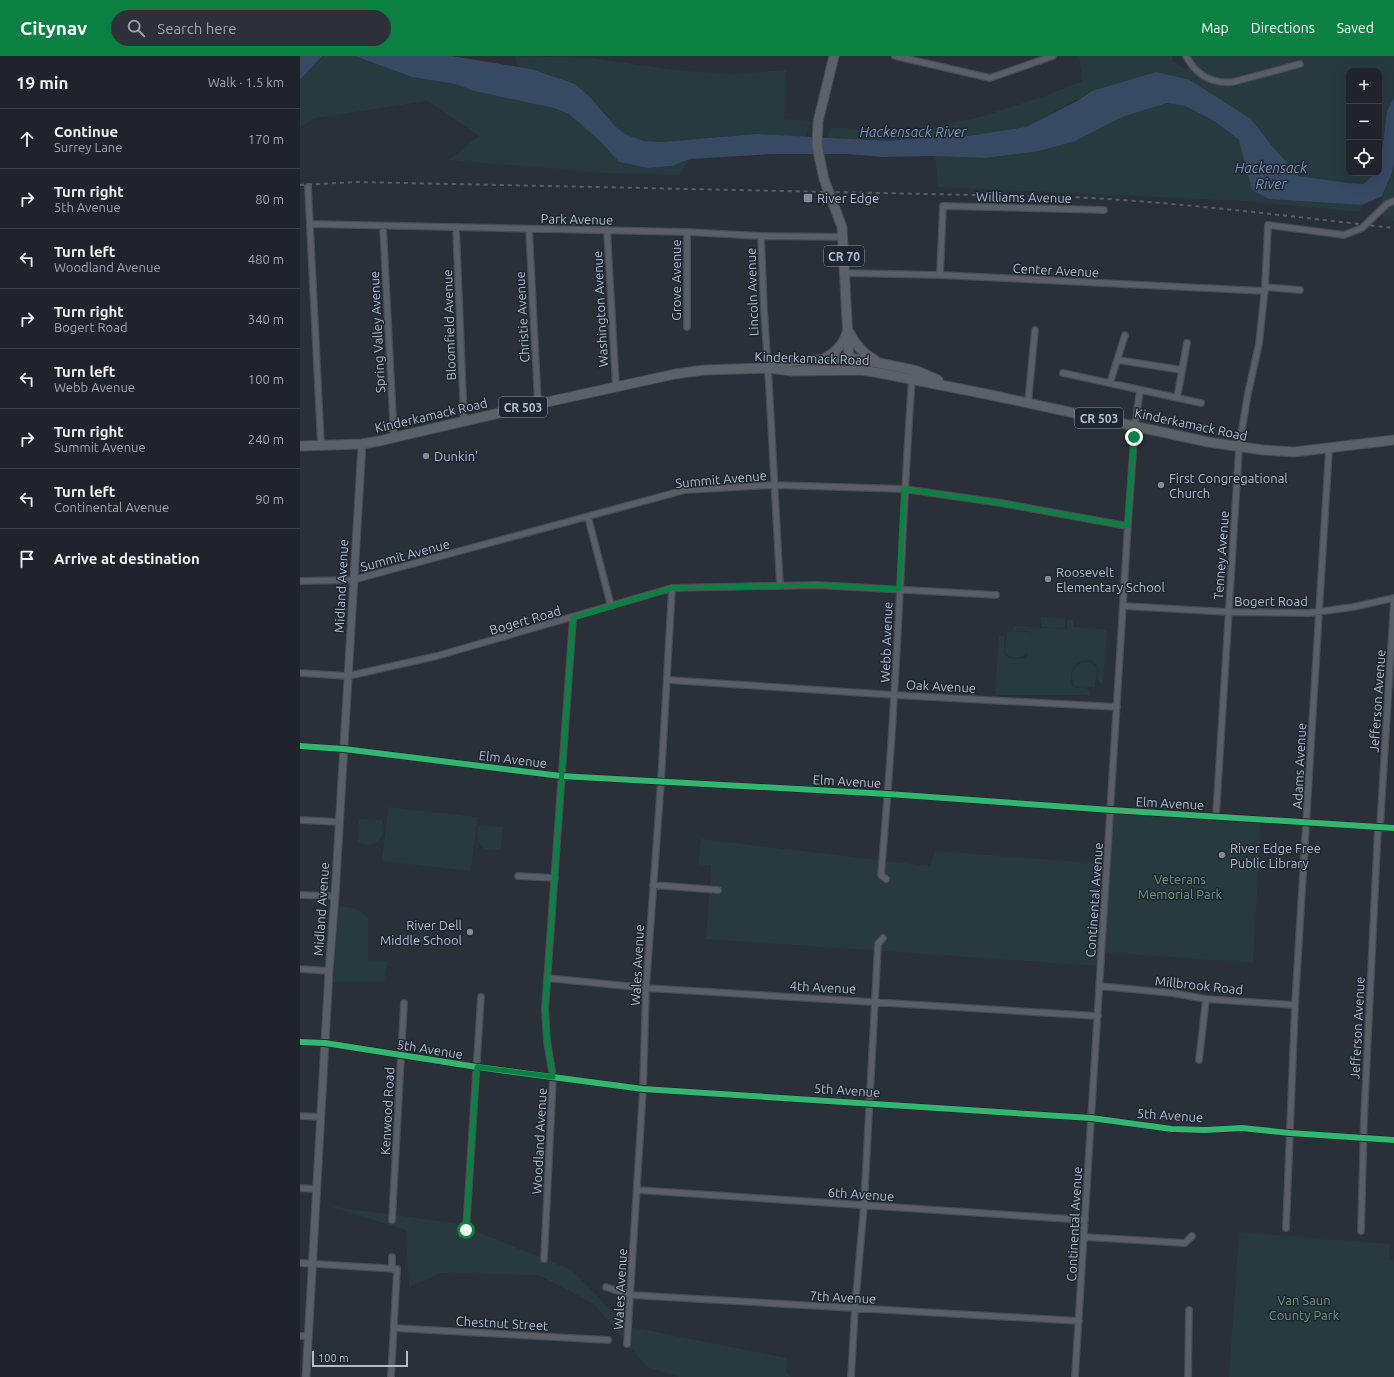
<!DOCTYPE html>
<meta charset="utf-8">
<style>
:root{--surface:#20242a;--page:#2d3036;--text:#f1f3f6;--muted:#a2a4a8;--line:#3d4147;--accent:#0b8043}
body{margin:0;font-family:Ubuntu,sans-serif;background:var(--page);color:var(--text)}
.controls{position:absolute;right:12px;top:12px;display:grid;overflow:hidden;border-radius:8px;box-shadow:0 4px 16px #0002}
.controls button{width:36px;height:36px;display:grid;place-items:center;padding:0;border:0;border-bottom:1px solid var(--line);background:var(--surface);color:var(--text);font:20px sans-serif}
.scale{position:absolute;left:12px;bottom:10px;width:96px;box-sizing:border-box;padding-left:4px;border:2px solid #b4bcc9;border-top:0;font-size:11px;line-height:14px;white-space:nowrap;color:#b4bcc9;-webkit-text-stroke:3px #1d2633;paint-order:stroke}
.stop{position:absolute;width:12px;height:12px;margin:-9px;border:3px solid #0b8043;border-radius:50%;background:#fff}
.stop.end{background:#0b8043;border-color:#fff;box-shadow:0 1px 4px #0008}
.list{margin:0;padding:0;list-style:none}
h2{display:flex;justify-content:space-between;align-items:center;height:52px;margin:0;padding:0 16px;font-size:17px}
h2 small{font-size:13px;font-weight:400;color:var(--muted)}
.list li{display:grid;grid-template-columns:26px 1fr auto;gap:12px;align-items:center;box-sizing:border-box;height:60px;padding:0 16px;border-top:1px solid var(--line)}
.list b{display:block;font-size:15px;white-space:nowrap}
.list p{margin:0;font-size:13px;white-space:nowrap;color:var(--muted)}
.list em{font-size:13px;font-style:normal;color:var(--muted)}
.icon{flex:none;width:22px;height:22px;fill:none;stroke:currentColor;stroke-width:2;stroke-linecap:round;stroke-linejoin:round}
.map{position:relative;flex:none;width:1094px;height:1321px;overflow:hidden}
header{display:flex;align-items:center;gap:24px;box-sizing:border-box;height:56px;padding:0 20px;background:var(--accent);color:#fff}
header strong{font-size:19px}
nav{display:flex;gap:22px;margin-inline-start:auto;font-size:14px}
.search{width:280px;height:36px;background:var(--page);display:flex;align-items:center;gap:10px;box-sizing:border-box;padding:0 14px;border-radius:22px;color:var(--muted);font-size:15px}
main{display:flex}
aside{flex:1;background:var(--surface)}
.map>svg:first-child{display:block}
.green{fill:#273a3e}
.water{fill:#384963}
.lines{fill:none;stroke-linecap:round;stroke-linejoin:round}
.minor-casing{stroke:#484c53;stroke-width:8}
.tertiary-casing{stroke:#484c53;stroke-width:9}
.primary-casing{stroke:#484c55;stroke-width:11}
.minor{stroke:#5a5e66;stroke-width:5.5}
.tertiary{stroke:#5a5e66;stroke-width:7}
.primary{stroke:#5c6168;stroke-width:9}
.rail{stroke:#595d64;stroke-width:2;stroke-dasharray:4 4;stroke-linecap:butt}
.cycleway-casing{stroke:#1d2633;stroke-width:8}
.cycleway{stroke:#33b770;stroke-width:6}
.route{stroke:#0b8043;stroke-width:5}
.poi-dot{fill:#848b96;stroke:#1d2633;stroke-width:1.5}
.labels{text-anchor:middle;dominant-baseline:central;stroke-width:3;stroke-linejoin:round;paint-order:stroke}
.shield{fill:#1d2633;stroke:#878f9c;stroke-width:1}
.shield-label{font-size:12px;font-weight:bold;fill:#b4bcc9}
.street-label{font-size:13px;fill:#b4bcc9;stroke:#1d2633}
.poi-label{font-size:13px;fill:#b4bcc9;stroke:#1d2633;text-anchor:start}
.park-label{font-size:13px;fill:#6b9a76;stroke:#1d2633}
.water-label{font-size:14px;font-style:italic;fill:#7c92b1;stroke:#1d2633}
</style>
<header>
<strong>Citynav</strong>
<div class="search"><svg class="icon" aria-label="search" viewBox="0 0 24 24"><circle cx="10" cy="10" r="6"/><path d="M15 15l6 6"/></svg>Search here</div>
<nav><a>Map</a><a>Directions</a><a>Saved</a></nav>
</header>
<main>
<aside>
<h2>19 min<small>Walk · 1.5 km</small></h2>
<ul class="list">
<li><svg class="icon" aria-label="ahead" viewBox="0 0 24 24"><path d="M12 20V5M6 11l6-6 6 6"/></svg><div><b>Continue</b><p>Surrey Lane</p></div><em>170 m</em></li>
<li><svg class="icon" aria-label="right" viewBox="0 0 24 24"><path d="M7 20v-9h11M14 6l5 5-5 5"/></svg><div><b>Turn right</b><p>5th Avenue</p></div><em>80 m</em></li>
<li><svg class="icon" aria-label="left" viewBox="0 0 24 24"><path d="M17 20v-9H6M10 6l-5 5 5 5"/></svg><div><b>Turn left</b><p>Woodland Avenue</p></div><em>480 m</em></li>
<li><svg class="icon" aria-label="right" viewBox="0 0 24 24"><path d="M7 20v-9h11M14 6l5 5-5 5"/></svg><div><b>Turn right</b><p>Bogert Road</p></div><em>340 m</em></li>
<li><svg class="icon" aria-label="left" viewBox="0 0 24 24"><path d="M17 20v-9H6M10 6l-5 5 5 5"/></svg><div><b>Turn left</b><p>Webb Avenue</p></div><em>100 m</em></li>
<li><svg class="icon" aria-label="right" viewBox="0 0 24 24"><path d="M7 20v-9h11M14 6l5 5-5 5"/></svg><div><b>Turn right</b><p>Summit Avenue</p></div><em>240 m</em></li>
<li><svg class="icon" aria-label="left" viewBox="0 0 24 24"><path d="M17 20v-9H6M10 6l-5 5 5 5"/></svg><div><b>Turn left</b><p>Continental Avenue</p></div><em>90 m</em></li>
<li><svg class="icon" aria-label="arrive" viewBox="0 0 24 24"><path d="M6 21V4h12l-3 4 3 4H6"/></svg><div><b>Arrive at destination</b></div></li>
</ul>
</aside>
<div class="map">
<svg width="1094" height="1321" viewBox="0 0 1094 1321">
<rect width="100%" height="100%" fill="#2a3038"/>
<!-- green -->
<path class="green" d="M22,0H57L112,21L155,28L174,35L254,52L269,58L300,85L319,106L348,112L372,110L390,103L379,119L301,117L149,104L179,80L128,45L15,62L0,71V24Z
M215,0L291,2L375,14L432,18L486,14L484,63L511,65L505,81L457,78L362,86L343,85L325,78L315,70L302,53L275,28L217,10Z
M779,0H872L873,5L888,15V0H1094V42L1087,55L1079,110V15H1049V117H1075L1064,128L1047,127L999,120L973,91L951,63L890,24L792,35L726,71L662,81H633L588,85L528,82L531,71L569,74H614L680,61L745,40L782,25Z
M867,47L885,50L914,65L939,84L999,145L1062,149L1060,156L944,145L638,131L635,100L685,102L775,85L822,61Z
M1094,107V165L1083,164L1082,140L1092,116Z
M741,561L765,562V572L741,571Z
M767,564H773V571L807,574L803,628L798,625C798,620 799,613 797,609C790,596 763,608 773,631L788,633L790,639H695L699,580H704V598L710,603L726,602L728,597C720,602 712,604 705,597L707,576H729L731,579L730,575H713V570L766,573Z
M784,606L792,607L797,611L795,631L774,630C769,619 772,609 784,606Z
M88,751L177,761L171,815L82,805Z
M810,755L961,763L953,907L800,896L799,910L406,883L411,810L398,808L401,783L630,810L635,795L806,808Z
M59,763L82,764C89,781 73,795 58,786Z
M178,769L203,771L201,793C181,797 176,789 178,769Z
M39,850C52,851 59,853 68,862V904L87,905L84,926H33Z
M97,877L130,879L129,891L96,889Z
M28,1150L155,1167L272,1214L326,1270L487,1302L486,1317L491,1321H379L347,1311L294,1248L238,1219L141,1217L109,1231L106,1174Z
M939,1176L1090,1188L1089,1204L1094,1205V1321H929Z"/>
<!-- water -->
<path class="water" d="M0,0H22L0,24Z
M55,0H151L231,13L275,28L291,42L315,70L325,78L343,85L362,86L457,78L588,85L633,81H662L726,71L777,45L792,35L856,16L890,24L951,63L973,91L999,120L1047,127L1064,128L1075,117H1079L1087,55L1094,42V107L1092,116L1082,140L1062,149L969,143L952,134L939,84L914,65L885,50L867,47L822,61L775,85L739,95L685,102L633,100L582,101L547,98H472L390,103L372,110L348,112L319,106L300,85L269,58L254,52L174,35L155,28L112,21Z"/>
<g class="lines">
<!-- minor casing -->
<g class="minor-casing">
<path id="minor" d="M595,0L690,22L753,0
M886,0C896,19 912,28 933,26L1000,8
M8,131L21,389
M10,168L387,176L461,180L544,181
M83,170L94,382
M156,171L164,365
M229,173L238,348
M307,174L316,331
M461,180L464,254L469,329L480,530
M545,217L640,219L965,235
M640,219L643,150L804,154
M965,231L1000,234
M387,271V176
M818,304L882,314
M763,317L901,347
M810,327L825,279
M877,342L887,287
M728,347L735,274
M288,461L311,550
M0,525L53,524L385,434L474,429L604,433L701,447L827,470
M823,550L928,556L1009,557L1053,551L1094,542
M0,617L48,620L137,600L372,532L517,529L696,539
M368,624L595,639L817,651
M0,690L44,693L261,720L588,738L811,754L1094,772
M916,760L939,392L948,337L959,288L965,231L968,169L1044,179L1062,172L1087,148L1094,145
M0,764L39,766
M1080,771L1094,545
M218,820L255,822
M586,823L581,819C586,759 591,700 594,640C601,535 604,429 612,323
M353,829L418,834
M0,839L35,840
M0,913L29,915
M247,922L346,932L798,960
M799,930L872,937L906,943L995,949
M0,986L25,987L177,1011L343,1033L791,1062L872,1073L905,1074L942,1072L990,1077L1094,1084
M899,1004L906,943
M0,1060L21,1061
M0,1132L16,1133
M337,1134L785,1164
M92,1164L104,947
M986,1172L995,949L1029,393
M166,1174L181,941
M1061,1175L1064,1063L1078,771
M784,1181L885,1187L892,1180
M92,1201V1213
M244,1203L253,1021L247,985L245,954L273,562
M0,1207L97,1213L91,1321
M306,1231L330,1239L779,1265
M94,1272L308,1284
M0,1280H8
M327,1288L343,1033L346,932L361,725L372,532
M551,1321L555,1252L564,1149L578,888L583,882
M775,1321L828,467L835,369L840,334
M888,1321L889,1254"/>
</g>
<!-- tertiary casing -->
<g class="tertiary-casing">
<path id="tertiary" d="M6,1321L29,915L35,840L62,388"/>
</g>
<!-- primary casing -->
<g class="primary-casing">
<path id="primary" d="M534,0L518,66L517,90L524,123L542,171L549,302
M549,276C555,288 562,297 575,304
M525,302C536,296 543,289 547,276
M471,311L484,306L495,305L549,302L579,307L608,313L617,315L638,324
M0,390L62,388L79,385L238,348L375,318L404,314L468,312L492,315L561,314L580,317L686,338L908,386L963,394L994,396L1094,384"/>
</g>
<!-- minor -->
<use href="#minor" class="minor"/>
<!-- tertiary -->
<use href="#tertiary" class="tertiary"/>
<!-- primary -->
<use href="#primary" class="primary"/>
<!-- rail -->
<path class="rail" d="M0,129L56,126L771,141C879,146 987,160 1094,172"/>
<!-- cycleway casing -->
<g class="cycleway-casing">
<path id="cycleway" d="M0,690L44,693L261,720L588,738L811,754L1094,772
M0,986L25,987L177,1011L343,1033L791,1062L872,1073L905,1074L942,1072L990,1077L1094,1084"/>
</g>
<!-- cycleway -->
<use href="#cycleway" class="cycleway"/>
</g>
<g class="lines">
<!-- route -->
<path class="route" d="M166,1174L177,1011L253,1021L247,985L245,954L273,562L372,532L517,529L599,533L604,433L701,447L827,470L834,381"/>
</g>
<!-- markers -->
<g class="poi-dot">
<rect x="503" y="137" width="10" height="10" rx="2"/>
<circle cx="126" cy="400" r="4"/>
<circle cx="861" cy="429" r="4"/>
<circle cx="748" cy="523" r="4"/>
<circle cx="922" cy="799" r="4"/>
<circle cx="170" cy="876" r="4"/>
</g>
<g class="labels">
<!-- shield labels -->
<g class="shield">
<rect x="524" y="190" width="40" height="20" rx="3"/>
<rect x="199" y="341" width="48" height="20" rx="3"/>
<rect x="775" y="352" width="48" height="20" rx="3"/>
</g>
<g class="shield-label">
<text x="544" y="200">CR 70</text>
<text x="223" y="351">CR 503</text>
<text x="799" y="362">CR 503</text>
</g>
<!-- street labels -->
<g class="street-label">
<text transform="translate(724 141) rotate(1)">Williams Avenue</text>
<text transform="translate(277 163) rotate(1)">Park Avenue</text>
<text transform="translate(756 214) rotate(3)">Center Avenue</text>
<text transform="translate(376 224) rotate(-90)">Grove Avenue</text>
<text transform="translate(452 236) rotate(-92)">Lincoln Avenue</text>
<text transform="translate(300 253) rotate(-93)">Washington Avenue</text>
<text transform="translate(222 261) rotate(-93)">Christie Avenue</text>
<text transform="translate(149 269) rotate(-92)">Bloomfield Avenue</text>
<text transform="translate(77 276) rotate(-93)">Spring Valley Avenue</text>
<text transform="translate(512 302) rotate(2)">Kinderkamack Road</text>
<text transform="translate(131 359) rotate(-13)">Kinderkamack Road</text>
<text transform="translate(891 368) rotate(12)">Kinderkamack Road</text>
<text transform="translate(421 423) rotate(-5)">Summit Avenue</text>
<text transform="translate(105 499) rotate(-15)">Summit Avenue</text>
<text transform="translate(921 499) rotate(-86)">Tenney Avenue</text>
<text transform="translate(41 530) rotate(-87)">Midland Avenue</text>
<text x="971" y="545">Bogert Road</text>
<text transform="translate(225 564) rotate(-16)">Bogert Road</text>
<text transform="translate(586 586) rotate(-88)">Webb Avenue</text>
<text transform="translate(641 630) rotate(3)">Oak Avenue</text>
<text transform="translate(1077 645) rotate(-86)">Jefferson Avenue</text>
<text transform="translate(213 703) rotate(7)">Elm Avenue</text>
<text transform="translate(999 710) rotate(-87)">Adams Avenue</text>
<text transform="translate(547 725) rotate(3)">Elm Avenue</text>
<text transform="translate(870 747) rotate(3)">Elm Avenue</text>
<text transform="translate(794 844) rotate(-86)">Continental Avenue</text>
<text transform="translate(21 853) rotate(-86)">Midland Avenue</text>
<text transform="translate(337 909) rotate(-87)">Wales Avenue</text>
<text transform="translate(899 929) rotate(6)">Millbrook Road</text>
<text transform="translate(523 931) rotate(3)">4th Avenue</text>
<text transform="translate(1057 972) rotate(-87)">Jefferson Avenue</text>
<text transform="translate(130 993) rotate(9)">5th Avenue</text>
<text transform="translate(547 1034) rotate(4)">5th Avenue</text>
<text transform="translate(87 1055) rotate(-87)">Kenwood Road</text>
<text transform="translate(870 1059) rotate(4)">5th Avenue</text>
<text transform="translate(239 1085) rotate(-87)">Woodland Avenue</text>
<text transform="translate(561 1138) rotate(4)">6th Avenue</text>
<text transform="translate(774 1168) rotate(-87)">Continental Avenue</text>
<text transform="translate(320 1233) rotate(-87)">Wales Avenue</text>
<text transform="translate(543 1241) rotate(3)">7th Avenue</text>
<text transform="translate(202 1267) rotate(3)">Chestnut Street</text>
</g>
<!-- poi labels -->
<g class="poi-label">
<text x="517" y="142">River Edge</text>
<text x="134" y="400">Dunkin'</text>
<text x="869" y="422">First Congregational<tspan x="869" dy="15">Church</tspan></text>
<text x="756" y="516">Roosevelt<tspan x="756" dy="15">Elementary School</tspan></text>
<text x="930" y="792">River Edge Free<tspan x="930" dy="15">Public Library</tspan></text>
<text x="162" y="869" text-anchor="end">River Dell<tspan x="162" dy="15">Middle School</tspan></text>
</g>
<!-- park labels -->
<g class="park-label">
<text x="880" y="823">Veterans<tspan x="880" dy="15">Memorial Park</tspan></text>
<text x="1004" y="1244">Van Saun<tspan x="1004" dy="15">County Park</tspan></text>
</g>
<!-- water labels -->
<g class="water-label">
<text x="613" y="76">Hackensack River</text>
<text x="971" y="112">Hackensack<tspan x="971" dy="16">River</tspan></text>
</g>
</g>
</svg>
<div class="controls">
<button>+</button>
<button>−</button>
<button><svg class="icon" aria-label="locate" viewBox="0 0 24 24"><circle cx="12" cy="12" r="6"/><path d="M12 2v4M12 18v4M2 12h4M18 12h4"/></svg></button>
</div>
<div class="scale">100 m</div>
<div class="stop" style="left:166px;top:1174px"></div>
<div class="stop end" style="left:834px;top:381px"></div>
</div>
</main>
